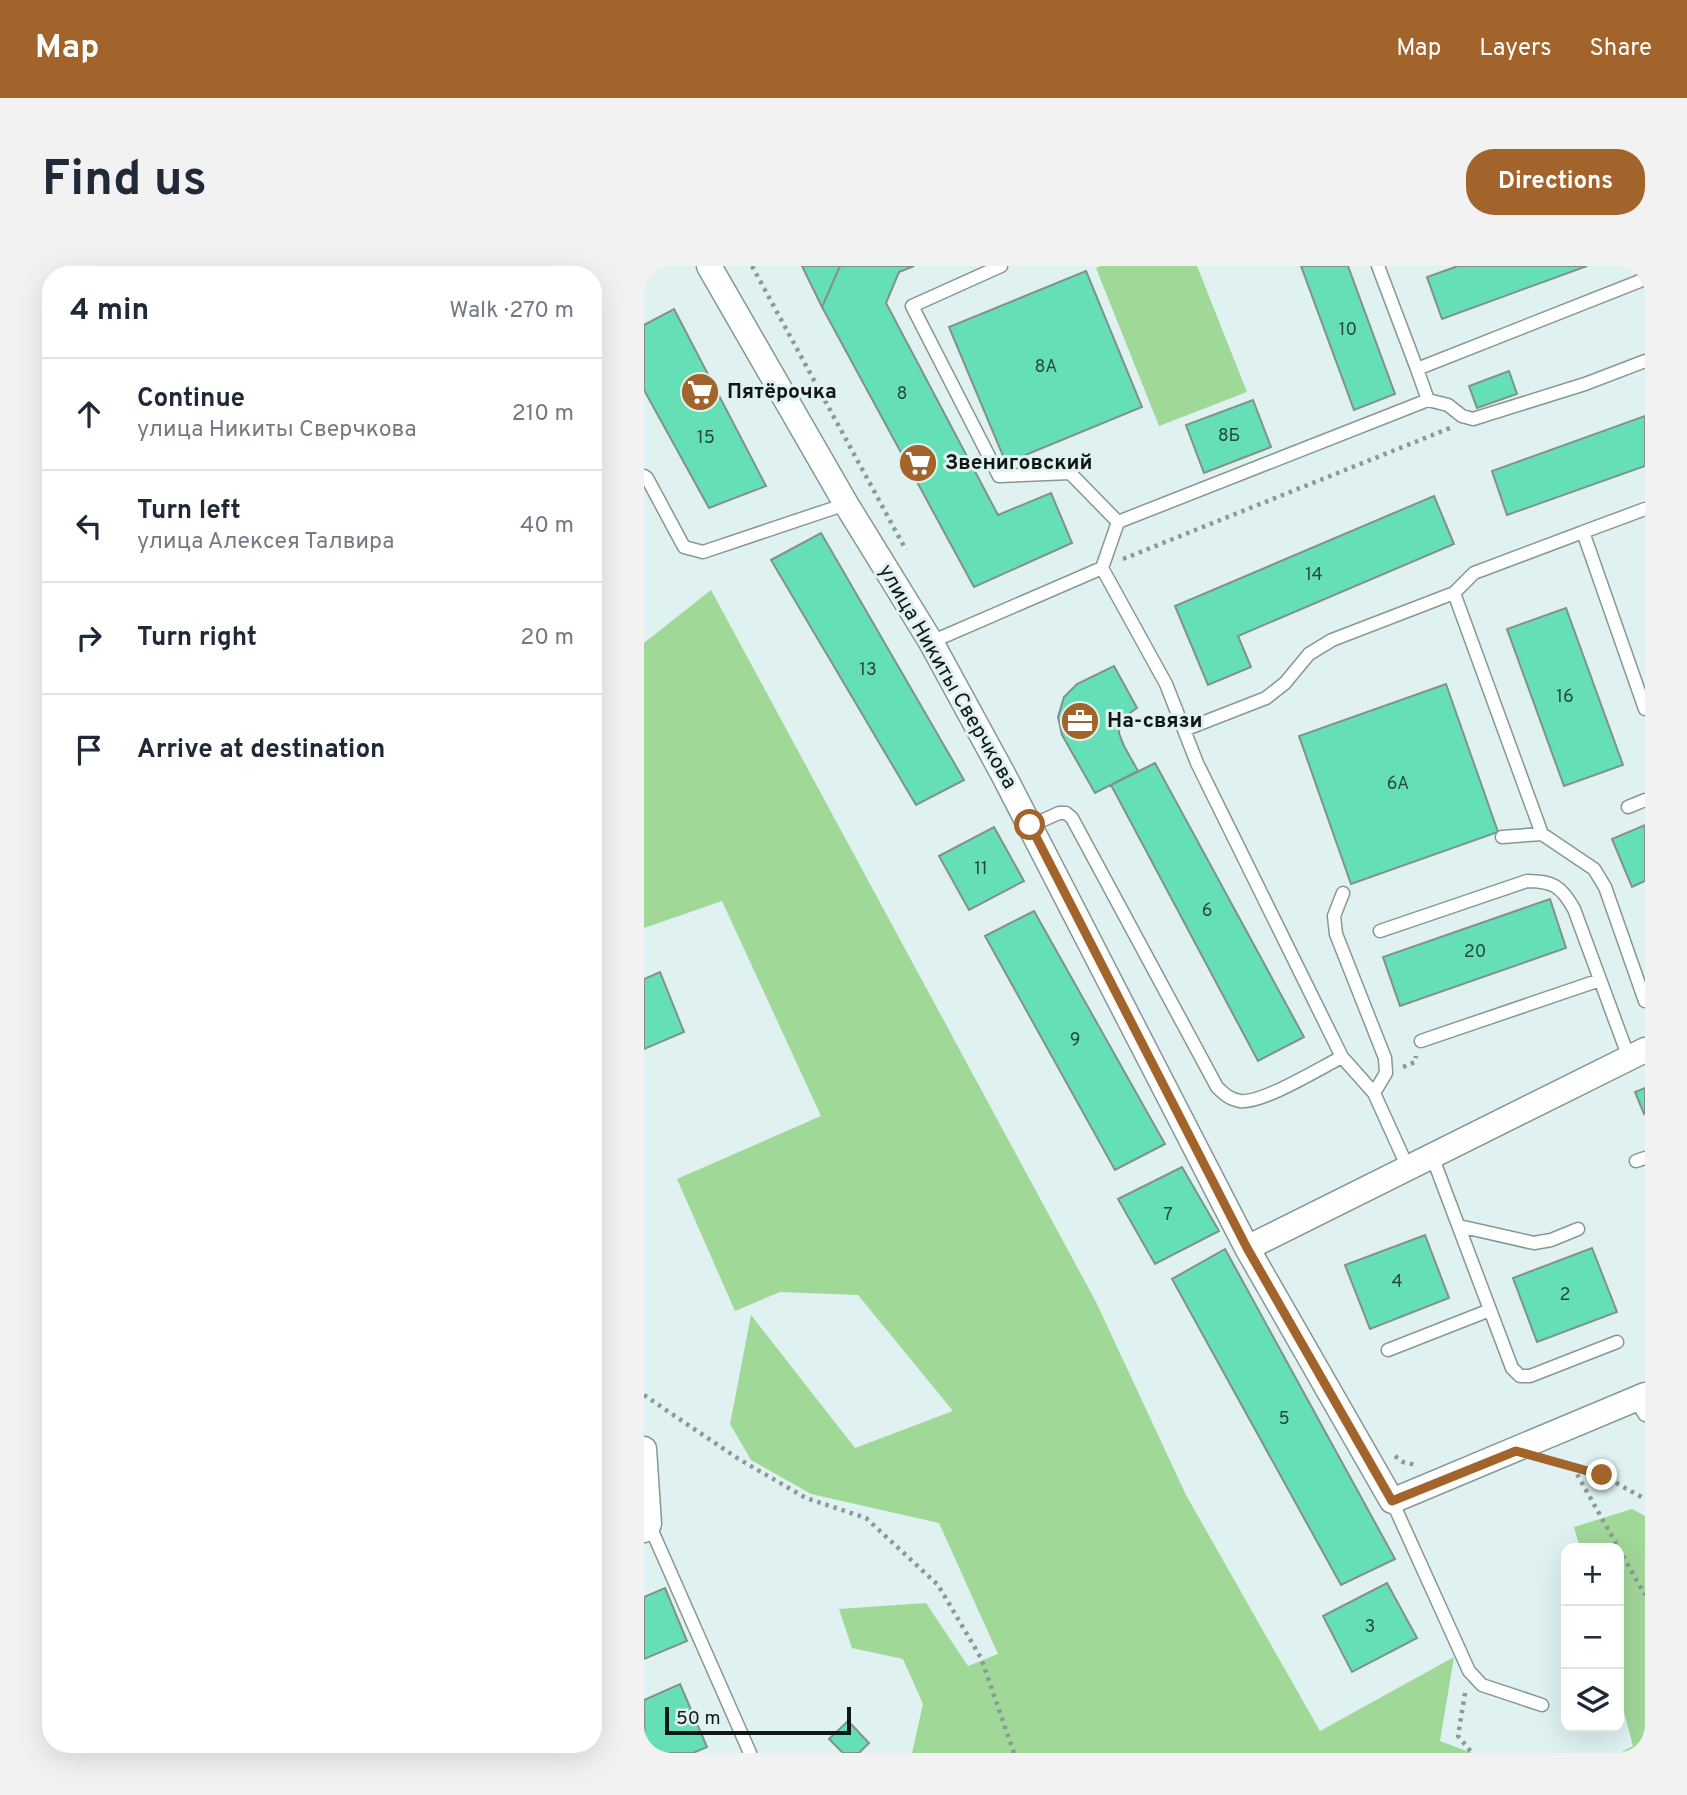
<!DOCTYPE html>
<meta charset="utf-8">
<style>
:root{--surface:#fff;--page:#f2f2f3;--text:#1f2937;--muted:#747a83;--line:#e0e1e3;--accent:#a3642b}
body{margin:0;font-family:Overpass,sans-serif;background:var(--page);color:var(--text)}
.controls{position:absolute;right:21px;bottom:21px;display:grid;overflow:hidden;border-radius:14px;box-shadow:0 7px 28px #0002}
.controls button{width:63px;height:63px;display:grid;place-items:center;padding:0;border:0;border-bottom:2px solid var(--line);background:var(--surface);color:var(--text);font:35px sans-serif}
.scale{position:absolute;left:21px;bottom:18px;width:186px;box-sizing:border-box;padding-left:7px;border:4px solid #111717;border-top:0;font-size:19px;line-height:24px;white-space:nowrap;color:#111717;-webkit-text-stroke:5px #dff1f1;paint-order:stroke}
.stop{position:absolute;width:21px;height:21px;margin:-16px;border:5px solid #a3642b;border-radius:50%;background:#fff}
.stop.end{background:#a3642b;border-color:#fff;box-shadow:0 2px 7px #0008}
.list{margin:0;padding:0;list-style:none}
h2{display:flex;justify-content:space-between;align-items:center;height:91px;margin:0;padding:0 28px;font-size:30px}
h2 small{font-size:23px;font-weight:400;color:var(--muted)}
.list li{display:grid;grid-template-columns:46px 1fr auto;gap:21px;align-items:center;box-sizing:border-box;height:112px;padding:0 28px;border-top:2px solid var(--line)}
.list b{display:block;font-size:26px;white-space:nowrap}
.list p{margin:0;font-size:23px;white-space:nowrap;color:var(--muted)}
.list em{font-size:23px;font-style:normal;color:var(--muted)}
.icon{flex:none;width:38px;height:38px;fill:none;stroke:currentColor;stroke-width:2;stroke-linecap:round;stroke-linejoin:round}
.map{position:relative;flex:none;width:1001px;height:1487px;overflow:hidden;border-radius:28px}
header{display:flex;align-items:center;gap:42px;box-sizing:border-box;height:98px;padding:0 35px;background:var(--accent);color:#fff}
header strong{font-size:33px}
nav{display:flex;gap:38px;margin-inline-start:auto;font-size:24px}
.intro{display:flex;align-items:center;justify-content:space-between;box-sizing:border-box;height:168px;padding:0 42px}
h1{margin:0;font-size:49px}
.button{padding:18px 32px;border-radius:28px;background:var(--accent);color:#fff;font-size:24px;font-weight:700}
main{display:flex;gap:42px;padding:0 42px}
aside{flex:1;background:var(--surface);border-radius:28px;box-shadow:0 7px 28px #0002}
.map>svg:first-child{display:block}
.green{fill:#a0d898}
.building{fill:#64dfb6;stroke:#83918b;stroke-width:2}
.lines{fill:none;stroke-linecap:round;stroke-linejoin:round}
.service-casing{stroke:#879797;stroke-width:15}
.minor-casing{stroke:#879797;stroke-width:27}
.path{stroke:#8c9999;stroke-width:4.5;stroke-dasharray:3.5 5;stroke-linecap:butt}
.service{stroke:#fff;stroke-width:12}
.minor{stroke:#fff;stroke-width:24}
.route{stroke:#a3642b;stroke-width:9}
.labels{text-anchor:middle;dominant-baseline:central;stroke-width:6;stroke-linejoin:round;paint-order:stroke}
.number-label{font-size:18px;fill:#26493f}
.poi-label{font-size:21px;font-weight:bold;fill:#111717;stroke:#dff1f1;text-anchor:start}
.street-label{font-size:21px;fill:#111717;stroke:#dff1f1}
</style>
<header>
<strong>Map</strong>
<nav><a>Map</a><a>Layers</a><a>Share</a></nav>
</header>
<div class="intro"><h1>Find us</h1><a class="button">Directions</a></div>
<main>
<aside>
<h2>4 min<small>Walk · 270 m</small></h2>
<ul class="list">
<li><svg class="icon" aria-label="ahead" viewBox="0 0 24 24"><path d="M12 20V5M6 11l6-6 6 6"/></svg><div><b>Continue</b><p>улица Никиты Сверчкова</p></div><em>210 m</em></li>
<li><svg class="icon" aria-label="left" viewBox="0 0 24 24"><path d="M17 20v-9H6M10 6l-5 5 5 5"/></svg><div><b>Turn left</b><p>улица Алексея Талвира</p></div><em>40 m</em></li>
<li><svg class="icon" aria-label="right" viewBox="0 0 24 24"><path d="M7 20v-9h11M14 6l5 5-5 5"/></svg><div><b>Turn right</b></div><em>20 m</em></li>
<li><svg class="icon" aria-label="arrive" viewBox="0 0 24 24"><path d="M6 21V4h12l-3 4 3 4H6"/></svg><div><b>Arrive at destination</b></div></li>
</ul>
</aside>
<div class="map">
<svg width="1001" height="1487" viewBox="0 0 1001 1487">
<rect width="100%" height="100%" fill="#dff1f1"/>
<!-- green -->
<path class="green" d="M457,0H553L603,126L515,160L452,2Z
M67,324L452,1036L542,1229L676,1465L810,1391L796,1475L828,1487H268L279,1438L259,1393L208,1382L195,1343L282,1337L324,1400L354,1388L295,1257L167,1228L107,1194L86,1158L107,1049L211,1182L309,1145L214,1029L136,1026L91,1045L33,913L177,850L78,635L0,662V377Z
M988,1243L1001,1250V1487H976L989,1480L975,1427V1282H936L930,1261Z"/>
<!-- building -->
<path class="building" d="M158,0H196L178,41Z
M196,0H270L255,6L242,37L354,249L407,227L428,277L330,321L178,41Z
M657,0H704L751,128L710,144Z
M814,0H943L798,53L783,11Z
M442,5L498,141L362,197L305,61Z
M30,43L122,220L65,242L0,124V59Z
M865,105L873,128L833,142L825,120Z
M609,134L627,181L560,207L542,159Z
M1001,150V200L863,249L848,205Z
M790,230L810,278L594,370L607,401L564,419L531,340Z
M177,267L320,514L272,539L127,294Z
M922,342L979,499L920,520L863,363Z
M470,400L493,442L476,454L475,467L480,480L494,505L451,527L418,469L414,451L420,431L433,418Z
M802,418L854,566L707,618L655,470Z
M511,497L660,771L614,795L467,519Z
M1001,559V615L988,621L968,573Z
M350,561L380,615L325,644L295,590Z
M906,633L922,682L756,740L739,691Z
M390,645L521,878L471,904L341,670Z
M16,706L40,766L0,783V713Z
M1001,822V847L1000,848L991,826Z
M538,901L575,965L511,998L474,933Z
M781,969L805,1032L726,1063L701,999Z
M948,982L973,1046L893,1076L869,1012Z
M581,983L751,1293L697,1319L528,1013Z
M743,1317L773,1372L708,1406L679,1350Z
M21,1322L43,1375L0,1393V1331Z
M36,1418L63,1481L49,1487H1L0,1434Z
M204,1455L225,1477L215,1487H199L185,1473Z"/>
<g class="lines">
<!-- service casing -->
<g class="service-casing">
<path id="service" d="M734,0L773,103L1001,13
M0,2L4,0
M773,103L784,134L804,139L818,150L829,153L941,118L1001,95
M0,210L3,212L40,281L59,286L202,238
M1001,243L939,266L1001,443
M474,256L784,134
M458,302L522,418L553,497L698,791L730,827L764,902
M810,327L830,307L939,266
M287,376L458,302L474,256L426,207L355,210L268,40L357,0
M540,464L622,432L641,417L665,388L688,374L810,327L898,568L950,603L961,621L1001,735
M984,541L1001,534
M386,560L415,547H422L428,552L573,821C580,828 585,833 596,835C618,838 676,802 698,791
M858,571L898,568
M699,627L690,650L692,668L741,792L742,807L730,827
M736,665L883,615C909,615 917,620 930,643L985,792
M777,775L956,714
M788,890L868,1102L876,1110H886L973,1076
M992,895L1001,892
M815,960L890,977L907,974L934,963
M744,1084L846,1044
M991,1133L1001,1149
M748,1235L825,1405L838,1419L898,1439
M5,1258L106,1487"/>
</g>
<!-- minor casing -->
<g class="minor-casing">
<path id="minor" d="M65,0L202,238L287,376L359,508L603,982L748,1235L1001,1129
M603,982L1001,784
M0,1183L5,1258L0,1264"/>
</g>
<!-- path -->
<path class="path" d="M108,0L262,284
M479,293L806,162
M759,801L771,796L772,790
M0,1129L93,1192L162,1232L222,1252L294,1319L337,1392L370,1487
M751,1190L759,1196L772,1199
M908,1195L958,1209L1001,1233
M929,1201L1001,1329
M821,1427L814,1470L828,1487"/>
<!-- service -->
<use href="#service" class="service"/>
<!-- minor -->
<use href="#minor" class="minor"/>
</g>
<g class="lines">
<!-- route -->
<path class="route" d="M386,559L603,982L748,1235L872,1185L958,1209"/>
</g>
<!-- icons -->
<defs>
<g id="supermarket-disc" transform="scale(2.0125)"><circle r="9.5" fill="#a3642b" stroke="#dff1f1"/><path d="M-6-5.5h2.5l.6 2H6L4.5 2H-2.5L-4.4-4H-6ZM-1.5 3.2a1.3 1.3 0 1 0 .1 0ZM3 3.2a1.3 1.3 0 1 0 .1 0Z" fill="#fff"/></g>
<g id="office-disc" transform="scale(2.0125)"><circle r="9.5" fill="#a3642b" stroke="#dff1f1"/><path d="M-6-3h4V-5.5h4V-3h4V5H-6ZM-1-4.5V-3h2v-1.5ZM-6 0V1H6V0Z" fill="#fff"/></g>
</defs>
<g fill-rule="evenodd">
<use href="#supermarket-disc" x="56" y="126"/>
<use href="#supermarket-disc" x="274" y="197"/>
<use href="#office-disc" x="436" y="455"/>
</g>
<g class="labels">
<!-- number labels -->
<g class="number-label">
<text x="704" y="64">10</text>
<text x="402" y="101">8А</text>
<text x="258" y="128">8</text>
<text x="585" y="170">8Б</text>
<text x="62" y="172">15</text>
<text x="670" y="309">14</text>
<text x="224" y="404">13</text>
<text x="921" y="431">16</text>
<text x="754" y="518">6А</text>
<text x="337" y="603">11</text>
<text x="563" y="645">6</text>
<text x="831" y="686">20</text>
<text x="431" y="774">9</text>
<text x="524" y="949">7</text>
<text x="753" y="1016">4</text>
<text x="921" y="1029">2</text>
<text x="640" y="1153">5</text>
<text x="726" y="1361">3</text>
</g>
<!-- poi labels -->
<g class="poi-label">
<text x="83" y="126">Пятёрочка</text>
<text x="301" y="197">Звениговский</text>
<text x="463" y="455">На-связи</text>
</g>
<!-- street labels -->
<g class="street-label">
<text transform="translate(303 411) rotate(60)">улица Никиты Сверчкова</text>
</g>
</g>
</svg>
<div class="controls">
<button>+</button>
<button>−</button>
<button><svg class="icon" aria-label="layers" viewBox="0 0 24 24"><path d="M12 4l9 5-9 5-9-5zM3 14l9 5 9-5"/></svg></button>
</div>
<div class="scale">50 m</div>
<div class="stop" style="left:386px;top:559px"></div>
<div class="stop end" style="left:958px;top:1209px"></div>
</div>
</main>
